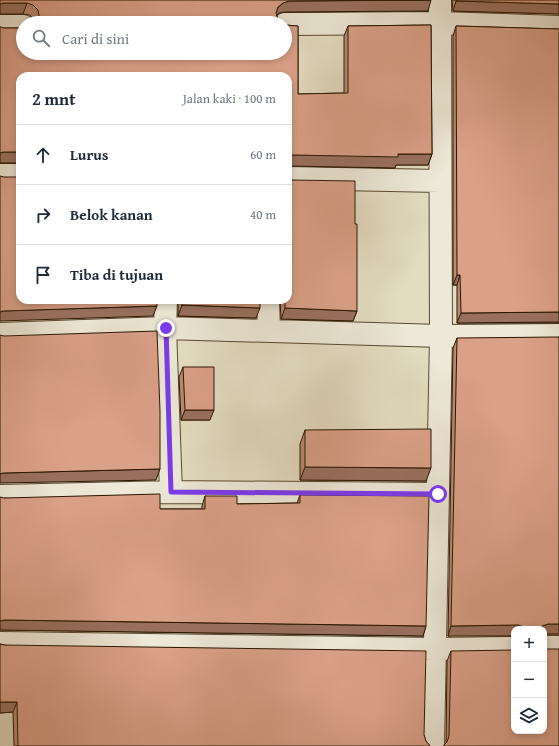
<!DOCTYPE html>
<html lang="id">
<meta charset="utf-8">
<style>
:root{--surface:#fff;--page:#f6f6f7;--text:#1f2937;--muted:#747a83;--line:#e0e1e3}
body{margin:0;font-family:"Gentium Book Plus",serif;background:var(--page);color:var(--text)}
.controls{position:absolute;right:12px;bottom:12px;display:grid;overflow:hidden;border-radius:8px;box-shadow:0 2px 6px #0003}
.controls button{width:36px;height:36px;display:grid;place-items:center;padding:0;border:0;border-bottom:1px solid var(--line);background:var(--surface);color:var(--text);font:20px sans-serif}
.stop{position:absolute;width:12px;height:12px;margin:-9px;border:3px solid #7c3aed;border-radius:50%;background:#fff}
.stop.end{background:#7c3aed;border-color:#fff;box-shadow:0 1px 4px #0008}
.list{margin:0;padding:0;list-style:none}
h2{display:flex;justify-content:space-between;align-items:center;height:52px;margin:0;padding:0 16px;font-size:17px}
h2 small{font-size:13px;font-weight:400;color:var(--muted)}
.list li{display:grid;grid-template-columns:26px 1fr auto;gap:12px;align-items:center;box-sizing:border-box;height:60px;padding:0 16px;border-top:1px solid var(--line)}
.list b{display:block;font-size:15px;white-space:nowrap}
.list em{font-size:13px;font-style:normal;color:var(--muted)}
.icon{flex:none;width:22px;height:22px;fill:none;stroke:currentColor;stroke-width:2;stroke-linecap:round;stroke-linejoin:round}
.map{position:relative;flex:none;width:559px;height:746px;overflow:hidden}
.search{position:absolute;background:var(--surface);box-shadow:0 2px 6px #0003;left:16px;top:16px;width:276px;height:44px;display:flex;align-items:center;gap:10px;box-sizing:border-box;padding:0 14px;border-radius:22px;color:var(--muted);font-size:15px}
.panel{position:absolute;background:var(--surface);box-shadow:0 2px 6px #0003;left:16px;top:72px;width:276px;height:232px;border-radius:12px}
.map>svg:first-child{display:block}
.lines{fill:none;stroke-linecap:round;stroke-linejoin:round}
.minor-casing{stroke:#584831;stroke-width:24}
.minor{stroke:#ede8d7;stroke-width:22}
.wall{fill:#bb8a75;stroke:#2a1601}
.shaded-wall{fill:#99705f;stroke:#2a1601}
.building{fill:#daa088;stroke:#2a1601}
.route{stroke:#7c3aed;stroke-width:5}
</style>
<div class="map">
<svg width="559" height="746" viewBox="0 0 559 746">
<rect width="100%" height="100%" fill="#e3dcc1"/>
<filter id="stains"><feTurbulence type="fractalNoise" baseFrequency=".005" numOctaves="4"/><feColorMatrix values="0 0 0 0 .2 0 0 0 0 .09 0 0 0 0 .02 0 0 0 .5 -.17"/></filter>
<radialGradient id="worn" r=".72"><stop offset=".6" stop-color="#630" stop-opacity="0"/><stop offset="1" stop-color="#630" stop-opacity=".3"/></radialGradient>
<g class="lines">
<!-- minor casing -->
<g class="minor-casing">
<path id="minor" d="M285,24L439,23L559,27
M0,26H23
M0,175H20
M288,178L440,181
M166,300L165,328L171,492
M268,300L269,331
M0,334L165,328L441,336L559,335
M0,496L171,492L438,494
M0,643L435,649L514,648
M544,647H559
M433,746L441,336L440,0"/>
</g>
<!-- minor -->
<use href="#minor" class="minor"/>
</g>
<!-- wall -->
<path class="wall" d="M0,0L428,11L285,12L279,13L277,15L278,20L281,23H35L34,20L30,15L23,14H0Z
M452,0H559V14L453,11Z
M285,25L298,26V94L344,93V36L348,26L431,25L432,154L428,165H396L395,168L288,166V76H20V163H0V27L4,28H23V53H285Z
M456,26L559,29V323H457V285H453V36Z
M178,300H260L256,318L178,316Z
M280,300H288L357,311L353,321L281,319Z
M457,338L559,634H544V629H514L448,636L453,348Z
M183,367L210,420H181L179,377Z
M305,430L426,481L300,480V444Z
M300,495L426,626L423,636L0,630L4,498L160,509H202V506L205,496L237,504L297,503Z
M0,644L424,735L426,741L430,746H14L13,712L0,713Z
M451,651L514,731L446,744L447,661Z"/>
<!-- shaded-wall -->
<path class="shaded-wall" d="M431,0L428,11L285,12L279,13L274,18L278,7L283,3L289,1Z
M456,1L559,4V14L453,11Z
M3,3H27L23,14H0V4Z
M3,152H20V163H0V153Z
M432,154L428,165H396L395,168L288,166V156L292,155Z
M457,275H460L457,285H453Z
M182,305L260,308L256,318L178,316Z
M157,306L153,316L0,321V312L3,311Z
M285,308L357,311L353,321L281,319Z
M559,312V322L457,323L461,313Z
M185,410H214L210,420H181Z
M305,467L431,468L426,481L300,480Z
M160,469L156,480L0,483V474L3,473Z
M4,620L426,626L423,636L0,630V621Z
M548,624H559V634H544V629H539L542,626Z
M518,625L517,629H514V636H448L451,626Z
M0,702H17L13,712L0,713Z"/>
<!-- building -->
<path class="building" d="M0,0H431L289,1L283,3L278,7L276,13L278,20L281,23H36L38,22L39,15L38,10L33,5L27,3H3L0,4Z
M456,0H559V4L456,1Z
M285,25L298,26V94L348,93V26L431,25L432,154H398V157L292,155L288,156V76H20V152H3L0,153V27L4,28H23V53H285Z
M456,26L559,29V312L461,313L460,275H457Z
M0,176L4,177H20V300H157V306L3,311L0,312Z
M288,179L291,180L355,181V224H357V311L285,308V300H288Z
M182,300H260V308L182,305Z
M157,331L160,411V469L3,473L0,474V335L4,336Z
M559,337V624H548L542,626L539,629H526L524,627L518,625L451,626L457,338Z
M183,367H214V410H185Z
M431,429V468L305,467V430Z
M160,494V509H205V496H237V504L300,503V495L429,496L426,626L4,620L0,621V497L4,498Z
M0,644L4,645L426,651L424,735L426,741L430,746H18L17,702H0Z
M544,648L547,649H559V746H443L447,742L449,736L451,651L514,650V731H544Z"/>
<g class="lines">
<!-- route -->
<path class="route" d="M166,328L171,492L438,494"/>
</g>
<rect width="100%" height="100%" filter="url(#stains)"/>
<rect width="100%" height="100%" fill="url(#worn)"/>
</svg>
<div class="controls">
<button>+</button>
<button>−</button>
<button><svg class="icon" aria-label="layers" viewBox="0 0 24 24"><path d="M12 4l9 5-9 5-9-5zM3 14l9 5 9-5"/></svg></button>
</div>
<div class="stop" style="left:438px;top:494px"></div>
<div class="stop end" style="left:166px;top:328px"></div>
<div class="search"><svg class="icon" aria-label="search" viewBox="0 0 24 24"><circle cx="10" cy="10" r="6"/><path d="M15 15l6 6"/></svg>Cari di sini</div>
<section class="panel">
<h2>2 mnt<small>Jalan kaki · 100 m</small></h2>
<ul class="list">
<li><svg class="icon" aria-label="ahead" viewBox="0 0 24 24"><path d="M12 20V5M6 11l6-6 6 6"/></svg><div><b>Lurus</b></div><em>60 m</em></li>
<li><svg class="icon" aria-label="right" viewBox="0 0 24 24"><path d="M7 20v-9h11M14 6l5 5-5 5"/></svg><div><b>Belok kanan</b></div><em>40 m</em></li>
<li><svg class="icon" aria-label="arrive" viewBox="0 0 24 24"><path d="M6 21V4h12l-3 4 3 4H6"/></svg><div><b>Tiba di tujuan</b></div></li>
</ul>
</section>
</div>
